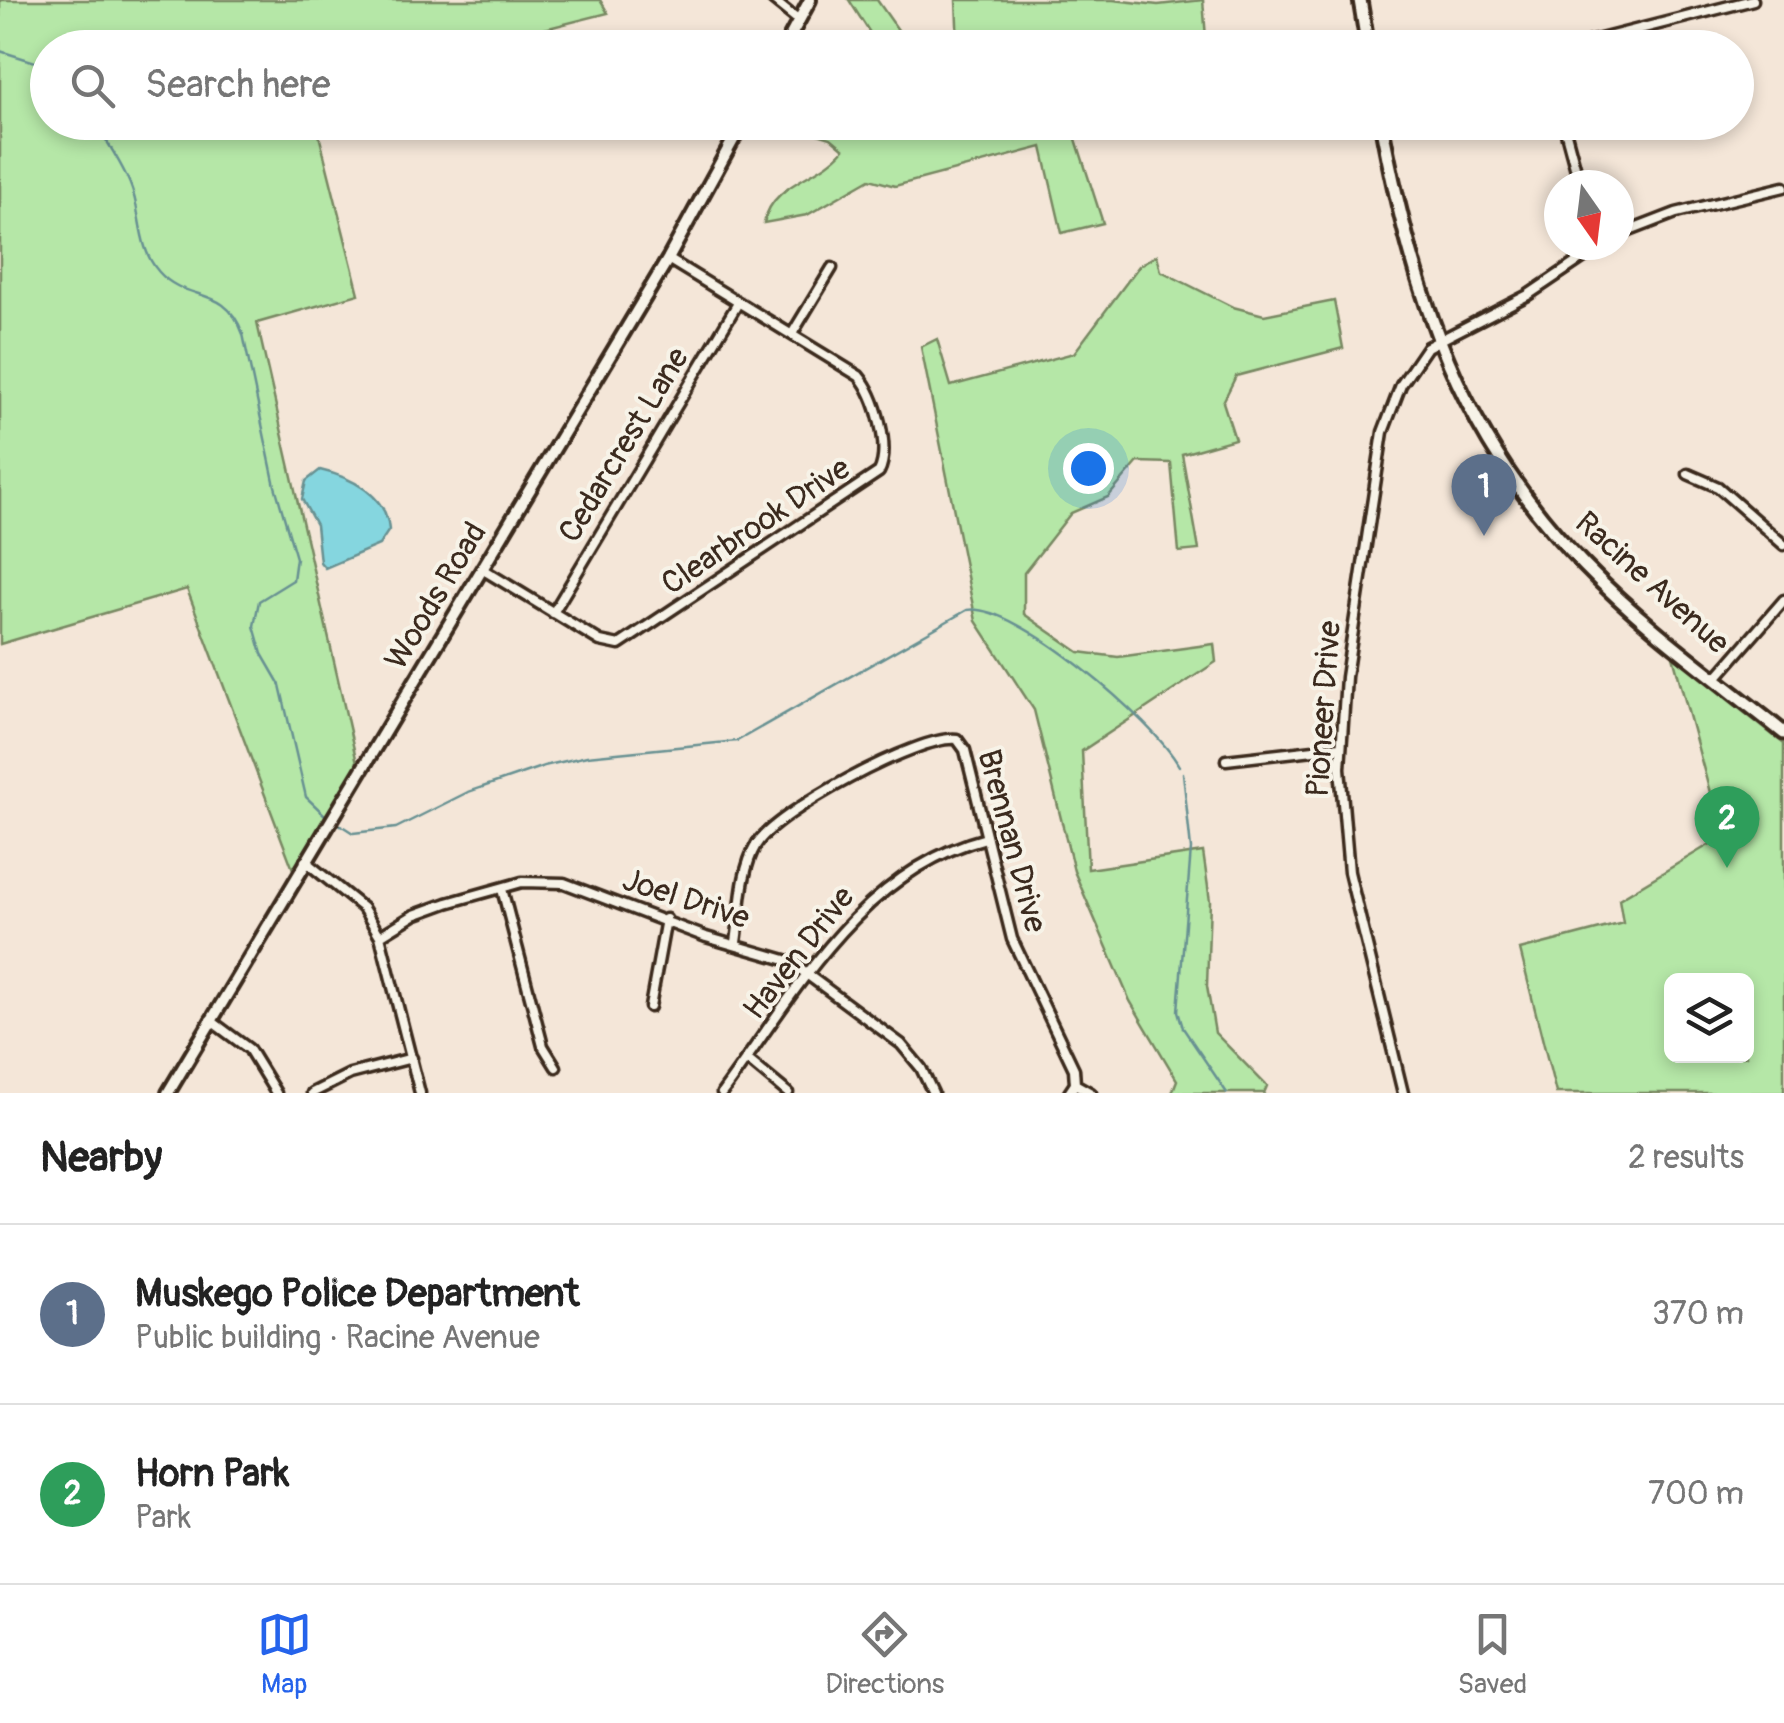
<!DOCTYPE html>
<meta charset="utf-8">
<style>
:root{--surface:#fff;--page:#f2f2f2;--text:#222;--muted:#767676;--line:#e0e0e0;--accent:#2563eb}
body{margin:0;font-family:Pangolin,sans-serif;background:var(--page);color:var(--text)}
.controls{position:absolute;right:30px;bottom:30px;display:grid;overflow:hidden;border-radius:15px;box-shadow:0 5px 15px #0003}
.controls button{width:90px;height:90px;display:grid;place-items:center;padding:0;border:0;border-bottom:2px solid var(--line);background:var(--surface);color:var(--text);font:50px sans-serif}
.compass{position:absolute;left:1544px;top:170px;width:90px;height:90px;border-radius:50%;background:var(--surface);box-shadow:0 5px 15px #0003;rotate:166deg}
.you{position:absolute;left:1088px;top:468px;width:35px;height:35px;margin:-25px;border:8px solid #fff;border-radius:50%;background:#1a73e8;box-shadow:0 0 0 15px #1a73e833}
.badge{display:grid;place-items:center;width:65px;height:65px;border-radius:50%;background:var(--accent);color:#fff;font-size:32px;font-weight:700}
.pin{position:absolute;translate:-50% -82px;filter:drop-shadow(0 2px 5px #0008)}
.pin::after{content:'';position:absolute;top:52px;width:35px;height:30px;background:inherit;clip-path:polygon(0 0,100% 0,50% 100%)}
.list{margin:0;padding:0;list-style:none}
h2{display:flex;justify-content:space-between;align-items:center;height:130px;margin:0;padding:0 40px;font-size:42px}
h2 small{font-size:32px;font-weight:400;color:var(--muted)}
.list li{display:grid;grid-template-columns:65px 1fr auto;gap:30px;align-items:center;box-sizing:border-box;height:180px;padding:0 40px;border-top:2px solid var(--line)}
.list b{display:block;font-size:38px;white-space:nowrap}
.list p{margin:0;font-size:32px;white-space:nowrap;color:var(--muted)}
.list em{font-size:32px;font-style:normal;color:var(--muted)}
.icon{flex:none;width:55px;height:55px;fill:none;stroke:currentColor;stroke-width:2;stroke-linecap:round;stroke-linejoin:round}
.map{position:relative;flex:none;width:1784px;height:1093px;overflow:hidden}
.search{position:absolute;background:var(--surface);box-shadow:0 5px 15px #0003;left:30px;right:30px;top:30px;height:110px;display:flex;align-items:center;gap:25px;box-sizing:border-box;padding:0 35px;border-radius:55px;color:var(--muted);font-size:38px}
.sheet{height:490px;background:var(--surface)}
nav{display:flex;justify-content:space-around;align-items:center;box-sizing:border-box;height:140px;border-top:2px solid var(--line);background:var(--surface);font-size:28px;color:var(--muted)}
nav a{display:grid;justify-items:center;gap:5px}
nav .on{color:var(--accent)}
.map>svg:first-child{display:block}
.green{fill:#b5e7a7;stroke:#788862;stroke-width:2.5;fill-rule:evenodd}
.water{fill:#85d6df;stroke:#679192;stroke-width:2.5}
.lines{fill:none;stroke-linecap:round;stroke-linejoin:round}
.stream{stroke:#679192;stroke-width:2.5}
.minor-casing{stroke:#3b2a1e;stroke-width:15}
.tertiary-casing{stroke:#3b2a1e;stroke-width:18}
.secondary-casing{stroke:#3b2a1e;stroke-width:19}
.minor{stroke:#f7f3e8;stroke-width:8}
.tertiary{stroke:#f7f3e8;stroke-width:10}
.secondary{stroke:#f7f3e8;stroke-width:11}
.labels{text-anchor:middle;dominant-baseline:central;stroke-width:8;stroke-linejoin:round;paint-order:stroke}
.street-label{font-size:32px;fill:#3b2a1e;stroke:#f7f3e8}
</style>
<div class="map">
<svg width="1784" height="1093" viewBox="0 0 1784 1093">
<rect width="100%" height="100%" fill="#f4e6d8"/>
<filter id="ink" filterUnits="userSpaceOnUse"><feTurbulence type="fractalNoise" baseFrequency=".01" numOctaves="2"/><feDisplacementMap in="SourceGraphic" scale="20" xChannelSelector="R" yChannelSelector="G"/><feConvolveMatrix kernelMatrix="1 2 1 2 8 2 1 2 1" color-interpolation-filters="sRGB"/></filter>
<g filter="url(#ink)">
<!-- green -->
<path class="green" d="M0,0H600L608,13L473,47L48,48V122L316,123L359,294L257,323L358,767L294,872L187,589L0,644Z
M849,0H877L910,47H879Z
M956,0H1113L1158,5L1203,0L1206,38L1176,48L958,47Z
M782,123H1126L1075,136L1103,223L1062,233L1042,147L895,186L870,179L807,215L764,223C772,182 819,179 844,149L831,138Z
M1157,255L1161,271L1233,307L1264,315L1334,301L1343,348L1236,376L1223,402L1235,439L1182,454L1199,550L1179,552L1171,463L1138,462L1108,497L1071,513L1024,573V614L1079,652L1118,657L1214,644L1216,662L1082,751L1088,869L1203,852L1210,901L1207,986L1215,1033L1267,1086L1264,1093H1172L1177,1080L1130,1001L1074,871L1034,710L976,621L921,347L937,339L951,386L1074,353L1139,266Z
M1673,656L1784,744V1093H1556L1520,950L1623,923L1619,899L1722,837ZM1672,981H1746V1056H1672Z"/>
<!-- water -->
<path class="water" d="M320,470C351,477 387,495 389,530L379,545L325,568L320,562L316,525L302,499L306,481Z"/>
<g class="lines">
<!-- stream -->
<path class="stream" d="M0,51L48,66
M95,122C107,142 121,162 130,184C142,212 137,248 159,272C187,304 225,283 243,334L275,486L296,558L293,580L259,601L254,626L262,654L280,685L306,797L327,817
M1183,773L1191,849L1178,1011L1183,1028L1227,1093
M339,824L353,833L396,828L468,792L544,766L587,756L737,741L967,610C1016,602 1155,722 1179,766"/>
<!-- minor casing -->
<g class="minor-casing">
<path id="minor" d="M773,0L799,21
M1565,48L1753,0
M1563,122L1580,185
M1619,235L1676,213L1784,187
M792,334L832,268
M1688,474L1718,487L1784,545
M482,569L600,641L619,645L879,472C891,448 876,396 859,376L668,259
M553,613L738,303
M1716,678L1784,600
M1226,760L1340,747
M305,861L363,908L380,936L420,1093
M502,889L543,1046L556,1067
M380,936L414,915L447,903L522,882L564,883L706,937L789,961L901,1044L921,1068L933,1093
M736,942C741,912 740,872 756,845C774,813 920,734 957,739L965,750L1012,939L1074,1069L1075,1084L1069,1093
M650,1007L666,919
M210,1020L249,1049L276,1093
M748,1060L788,1093
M1075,1084L1091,1093
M312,1093L350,1074L412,1058
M722,1093C794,995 860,871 986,838
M1403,1093L1349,872L1340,768L1346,677L1383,432L1401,385L1427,347L1528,295L1602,245"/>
</g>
<!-- tertiary casing -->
<g class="tertiary-casing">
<path id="tertiary" d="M784,48L810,0
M168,1093L668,259L743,122"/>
</g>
<!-- secondary casing -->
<g class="secondary-casing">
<path id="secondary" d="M1360,0L1368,48
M1381,122C1413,294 1460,439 1585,566C1645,628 1717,679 1784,733"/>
</g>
<!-- minor -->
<use href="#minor" class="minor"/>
<!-- tertiary -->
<use href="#tertiary" class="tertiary"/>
<!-- secondary -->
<use href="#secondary" class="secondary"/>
</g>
</g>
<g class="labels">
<!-- street labels -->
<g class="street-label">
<text transform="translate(624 445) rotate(-59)">Cedarcrest Lane</text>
<text transform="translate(756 526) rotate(-34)">Clearbrook Drive</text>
<text transform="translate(1652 583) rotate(42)">Racine Avenue</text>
<text transform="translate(436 596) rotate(-59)">Woods Road</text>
<text transform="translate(1324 709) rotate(-86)">Pioneer Drive</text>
<text transform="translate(1012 841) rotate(75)">Brennan Drive</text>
<text transform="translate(686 899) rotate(18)">Joel Drive</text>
<text transform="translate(799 953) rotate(-52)">Haven Drive</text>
</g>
</g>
</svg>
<div class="controls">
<button><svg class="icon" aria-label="layers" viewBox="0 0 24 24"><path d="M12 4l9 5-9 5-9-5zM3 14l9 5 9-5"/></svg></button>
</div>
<svg class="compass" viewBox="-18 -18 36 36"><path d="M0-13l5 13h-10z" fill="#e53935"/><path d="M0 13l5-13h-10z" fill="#767676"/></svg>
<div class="you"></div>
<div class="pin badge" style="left:1484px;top:536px;background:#5c6f8a">1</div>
<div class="pin badge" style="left:1727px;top:868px;background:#2e9e5b">2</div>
<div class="search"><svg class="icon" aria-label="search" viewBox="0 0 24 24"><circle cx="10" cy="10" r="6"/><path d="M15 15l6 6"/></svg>Search here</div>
</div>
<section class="sheet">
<h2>Nearby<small>2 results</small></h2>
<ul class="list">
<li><span class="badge" style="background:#5c6f8a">1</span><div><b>Muskego Police Department</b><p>Public building · Racine Avenue</p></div><em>370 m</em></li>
<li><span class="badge" style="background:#2e9e5b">2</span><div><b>Horn Park</b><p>Park</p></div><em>700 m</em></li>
</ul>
</section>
<nav>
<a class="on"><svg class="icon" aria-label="map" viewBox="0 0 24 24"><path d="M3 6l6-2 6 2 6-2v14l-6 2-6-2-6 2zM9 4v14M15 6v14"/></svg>Map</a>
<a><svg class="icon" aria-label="directions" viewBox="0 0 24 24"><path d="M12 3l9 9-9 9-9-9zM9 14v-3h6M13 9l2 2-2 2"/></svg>Directions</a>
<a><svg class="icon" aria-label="saved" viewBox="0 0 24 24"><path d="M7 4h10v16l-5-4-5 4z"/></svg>Saved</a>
</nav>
